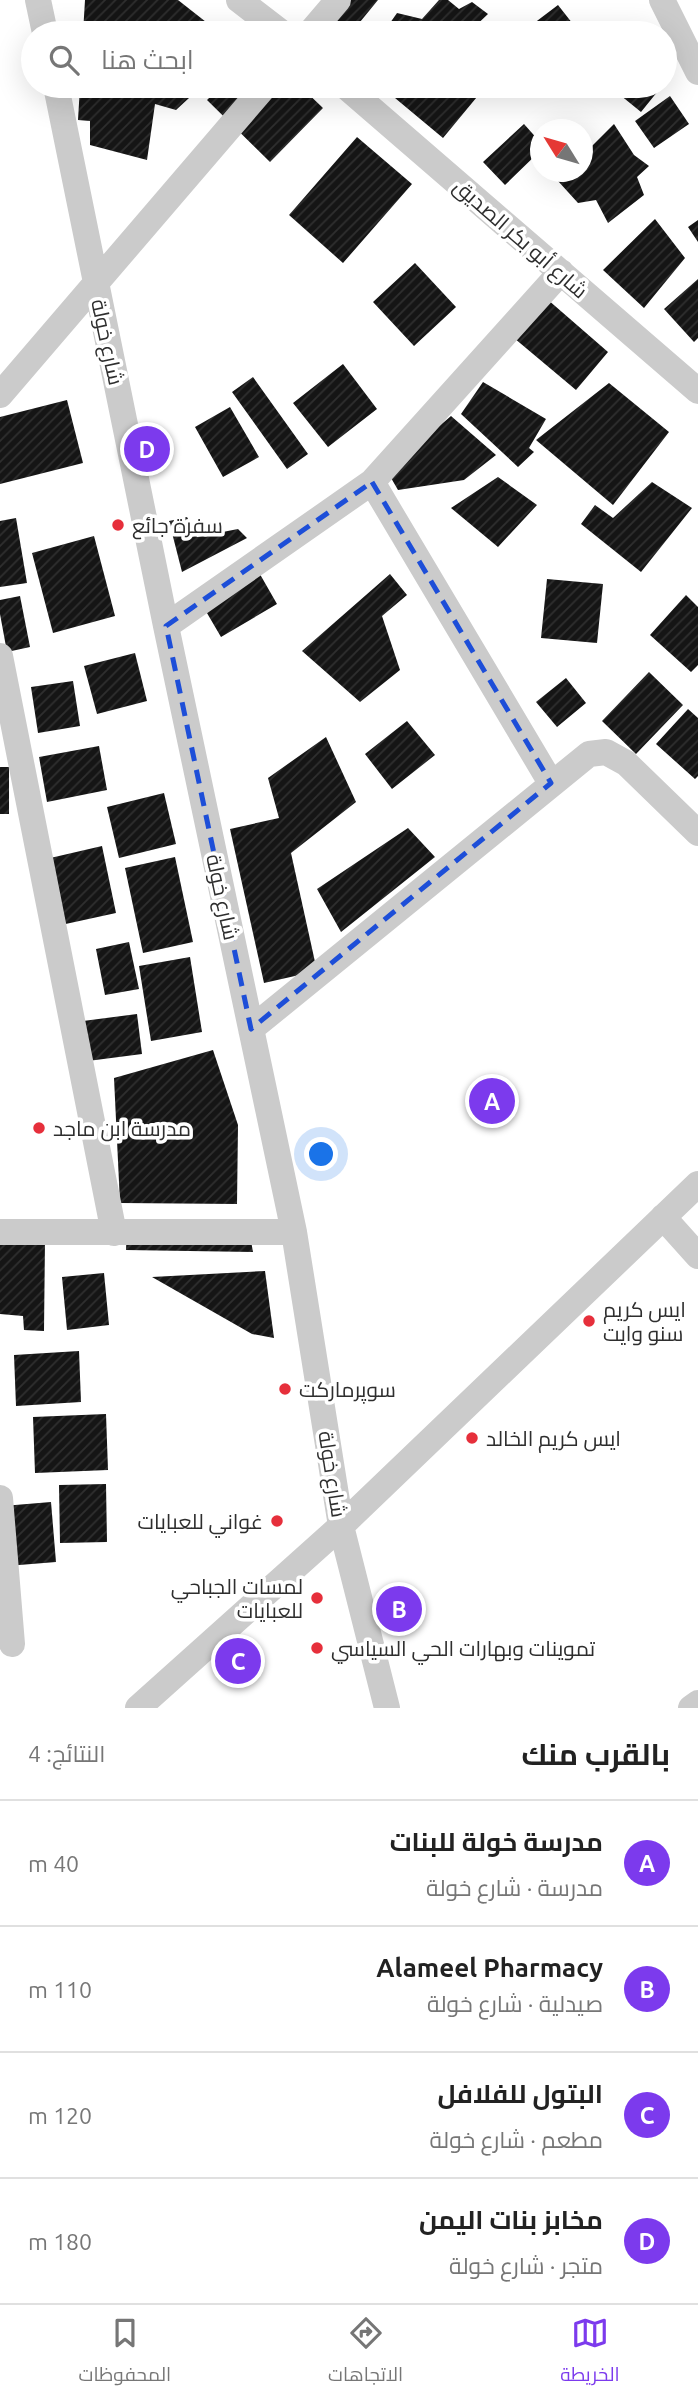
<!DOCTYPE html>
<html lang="ar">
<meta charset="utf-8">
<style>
:root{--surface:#fff;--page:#f2f2f2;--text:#222;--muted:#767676;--line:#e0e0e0;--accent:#7c3aed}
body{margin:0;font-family:Ubuntu,Cairo,sans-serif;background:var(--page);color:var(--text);direction:rtl}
.compass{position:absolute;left:530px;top:119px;width:63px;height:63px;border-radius:50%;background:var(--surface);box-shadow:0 7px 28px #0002;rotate:307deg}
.you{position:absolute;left:322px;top:1155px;width:24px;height:24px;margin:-18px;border:5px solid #fff;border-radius:50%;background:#1a73e8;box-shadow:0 0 0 10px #1a73e833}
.badge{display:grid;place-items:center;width:46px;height:46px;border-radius:50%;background:var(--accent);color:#fff;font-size:23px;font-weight:700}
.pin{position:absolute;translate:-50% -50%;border:4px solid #fff;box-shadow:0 2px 7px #0006}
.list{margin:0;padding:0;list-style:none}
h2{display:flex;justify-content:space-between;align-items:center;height:91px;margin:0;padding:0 28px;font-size:30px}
h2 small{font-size:23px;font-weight:400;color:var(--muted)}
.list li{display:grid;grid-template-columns:46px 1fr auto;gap:21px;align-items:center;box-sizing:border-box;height:126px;padding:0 28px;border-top:2px solid var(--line)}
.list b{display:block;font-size:26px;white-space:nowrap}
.list p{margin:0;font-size:23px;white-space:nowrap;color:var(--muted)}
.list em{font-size:23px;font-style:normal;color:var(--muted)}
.icon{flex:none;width:38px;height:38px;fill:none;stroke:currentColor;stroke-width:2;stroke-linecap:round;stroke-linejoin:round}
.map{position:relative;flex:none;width:698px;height:1708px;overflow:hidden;direction:ltr}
.search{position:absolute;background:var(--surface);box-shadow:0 7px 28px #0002;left:21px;right:21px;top:21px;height:77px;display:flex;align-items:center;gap:18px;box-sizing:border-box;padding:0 24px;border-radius:38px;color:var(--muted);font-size:26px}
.sheet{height:595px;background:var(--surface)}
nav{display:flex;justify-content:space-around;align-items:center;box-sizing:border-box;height:98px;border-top:2px solid var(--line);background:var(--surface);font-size:19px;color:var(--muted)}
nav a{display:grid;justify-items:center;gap:4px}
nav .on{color:var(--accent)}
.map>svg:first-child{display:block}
.building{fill:url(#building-hatch)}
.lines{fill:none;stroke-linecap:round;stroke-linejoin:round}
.minor{stroke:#cbcbcb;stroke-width:26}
.marked{fill:none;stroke:#1d4ed8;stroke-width:5;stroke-dasharray:14 9;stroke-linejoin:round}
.poi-dot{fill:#e62f3b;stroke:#fff;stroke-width:2.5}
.labels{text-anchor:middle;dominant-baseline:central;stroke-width:7;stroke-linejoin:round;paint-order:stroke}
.street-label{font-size:21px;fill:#2e2e2e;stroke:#fff}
.poi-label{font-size:21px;fill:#2e2e2e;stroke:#fff;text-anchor:start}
</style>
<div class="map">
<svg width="698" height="1708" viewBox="0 0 698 1708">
<defs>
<pattern id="building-hatch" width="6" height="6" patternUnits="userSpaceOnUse" patternTransform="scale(1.75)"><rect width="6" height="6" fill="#151515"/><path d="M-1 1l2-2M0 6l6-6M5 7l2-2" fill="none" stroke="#2f2f2f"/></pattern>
</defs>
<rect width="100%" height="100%" fill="#fff"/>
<!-- building -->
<path class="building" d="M85,0H178L220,33H83Z
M348,0H378L351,33H337L328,26Z
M439,0H448L459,9L472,2L488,14L468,33H383L397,13L422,19Z
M558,5L580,33H521Z
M80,86H202L176,110L155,104L147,160L90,145V121L78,120Z
M221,86H300L323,108L270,162L207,100Z
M411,86H486L443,138L395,98Z
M609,86H662L641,112Z
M670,96L689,124L654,148L635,121Z
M524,124L540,142V151L505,185L483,162Z
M614,124L634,155L649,166L637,177L644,195L608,223L596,200L578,203L558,181L567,172H582V156Z
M357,137L412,184L343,263L289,215Z
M655,219L685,258L644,308L603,270Z
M698,220V242L688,227Z
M415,263L456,307L414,346L373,302Z
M698,279V338L694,342L664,309Z
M547,299L608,352L576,390L514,338Z
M343,364L377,409L328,447L293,403Z
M253,377L308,454L287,469L232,392Z
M483,382L546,419L529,448L534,452L518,467L461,414Z
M609,383L669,432L613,505L536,440Z
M67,400L83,463L0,484V417Z
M230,407L259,457L223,477L195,427Z
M451,416L496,455L464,480L398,490L387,471Z
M498,477L537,505L498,547L451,508Z
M652,482L692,508L641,572L581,524L595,505L613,518Z
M187,517L197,537L238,529L247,538L182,572L169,521Z
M16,518L27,583L0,587V521Z
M94,536L115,616L53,633L32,553Z
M253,562L277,604L221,637L197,596Z
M390,574L407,595L382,616L400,670L360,702L302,651Z
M547,579L603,584L597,643L541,638Z
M686,595L698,607V665L691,672L650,635Z
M20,596L30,647L7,652L0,614V600Z
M135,653L147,701L97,714L84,666Z
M649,672L683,705L636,754L602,721Z
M566,678L586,703L557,727L536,702Z
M73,681L80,726L38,733L31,687Z
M688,709L698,718V776L695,779L656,744Z
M407,721L435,755L392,789L365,754Z
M326,737L356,802L291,853L317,971L264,983L230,829L279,818L268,778Z
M99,746L107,790L47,802L39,757Z
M0,767H9V814H0Z
M164,793L176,844L119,858L107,807Z
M408,828L435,857L341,932L317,889Z
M102,846L116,913L61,925L46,859Z
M175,857L193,942L143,953L125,868Z
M129,942L139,989L105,995L96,949Z
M190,957L202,1032L151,1041L139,966Z
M137,1014L142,1054L88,1061L83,1021Z
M213,1050L238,1125L237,1204L120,1203L114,1078Z
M127,1227L251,1241L253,1252L126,1250Z
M0,1240L45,1241L44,1331L24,1330L23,1316L0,1314Z
M265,1271L274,1338L252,1334L152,1277Z
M104,1273L109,1325L67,1330L62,1277Z
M79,1351L81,1402L16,1406L14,1355Z
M106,1414L108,1470L35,1473L33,1417Z
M106,1484L107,1542L60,1543L59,1485Z
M51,1502L56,1562L7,1566L3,1506Z"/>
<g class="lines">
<!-- minor -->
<path class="minor" d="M38,0L45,33
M239,0L282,33
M662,0L698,72
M310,33L338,0
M56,86L166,626L294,1232L341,1526L387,1708
M345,86L698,391
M0,395L265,86
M372,482L551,783
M166,626L372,482L561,272
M0,656L114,1233
M251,1029L589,754L606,752L626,763L698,833
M663,1217L698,1256
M0,1232H294
M0,1498L12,1644
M138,1708L341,1526L698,1184
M691,1708L698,1703"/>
</g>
<!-- marked area -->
<path class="marked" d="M372,482L551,783L251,1029L166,626Z"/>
<!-- markers -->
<g class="poi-dot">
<circle cx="118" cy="525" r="7"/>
<circle cx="39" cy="1128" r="7"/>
<circle cx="589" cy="1321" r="7"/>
<circle cx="285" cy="1389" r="7"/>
<circle cx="472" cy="1438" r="7"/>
<circle cx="277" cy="1521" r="7"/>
<circle cx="317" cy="1598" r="7"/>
<circle cx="317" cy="1648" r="7"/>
</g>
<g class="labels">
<!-- street labels -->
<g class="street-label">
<text transform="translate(521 238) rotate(41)">شارع أبو بكر الصديق</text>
<text transform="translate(108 342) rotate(78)">شارع خولة</text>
<text transform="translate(223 897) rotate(78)">شارع خولة</text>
<text transform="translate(333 1474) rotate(81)">شارع خولة</text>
</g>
<!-- poi labels -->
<g class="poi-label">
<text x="132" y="525">سفرة جائع</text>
<text x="53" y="1128">مدرسة ابن ماجد</text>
<text x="603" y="1309">ايس كريم<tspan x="603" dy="24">سنو وايت</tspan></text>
<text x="299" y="1389">سوپرمارکت</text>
<text x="486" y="1438">ايس كريم الخالد</text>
<text x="263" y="1521" text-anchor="end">غواني للعبايات</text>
<text x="303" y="1586" text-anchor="end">لمسات الجباحي<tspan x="303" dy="24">للعبايات</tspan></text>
<text x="331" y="1648">تموينات وبهارات الحي السياسي</text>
</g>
</g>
</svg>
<svg class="compass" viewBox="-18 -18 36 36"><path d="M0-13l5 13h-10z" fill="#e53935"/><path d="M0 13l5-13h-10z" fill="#767676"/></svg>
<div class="you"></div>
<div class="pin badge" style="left:492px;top:1101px">A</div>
<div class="pin badge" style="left:399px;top:1609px">B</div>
<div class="pin badge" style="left:238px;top:1661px">C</div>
<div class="pin badge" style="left:147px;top:449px">D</div>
<div class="search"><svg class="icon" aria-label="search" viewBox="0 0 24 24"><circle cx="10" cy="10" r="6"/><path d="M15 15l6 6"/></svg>ابحث هنا</div>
</div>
<section class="sheet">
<h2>بالقرب منك<small>النتائج: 4</small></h2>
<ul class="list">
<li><span class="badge">A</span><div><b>مدرسة خولة للبنات</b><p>مدرسة · شارع خولة</p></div><em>40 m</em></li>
<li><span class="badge">B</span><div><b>Alameel Pharmacy</b><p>صيدلية · شارع خولة</p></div><em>110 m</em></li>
<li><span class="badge">C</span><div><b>البتول للفلافل</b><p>مطعم · شارع خولة</p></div><em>120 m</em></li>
<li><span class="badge">D</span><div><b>مخابز بنات اليمن</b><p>متجر · شارع خولة</p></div><em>180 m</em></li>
</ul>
</section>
<nav>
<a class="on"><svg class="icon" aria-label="map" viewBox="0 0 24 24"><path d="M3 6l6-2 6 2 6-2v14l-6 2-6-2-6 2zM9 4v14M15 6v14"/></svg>الخريطة</a>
<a><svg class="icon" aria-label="directions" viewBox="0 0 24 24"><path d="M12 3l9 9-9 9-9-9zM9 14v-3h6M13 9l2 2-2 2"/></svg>الاتجاهات</a>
<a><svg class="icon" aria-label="saved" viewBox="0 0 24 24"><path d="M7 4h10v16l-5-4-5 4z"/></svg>المحفوظات</a>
</nav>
